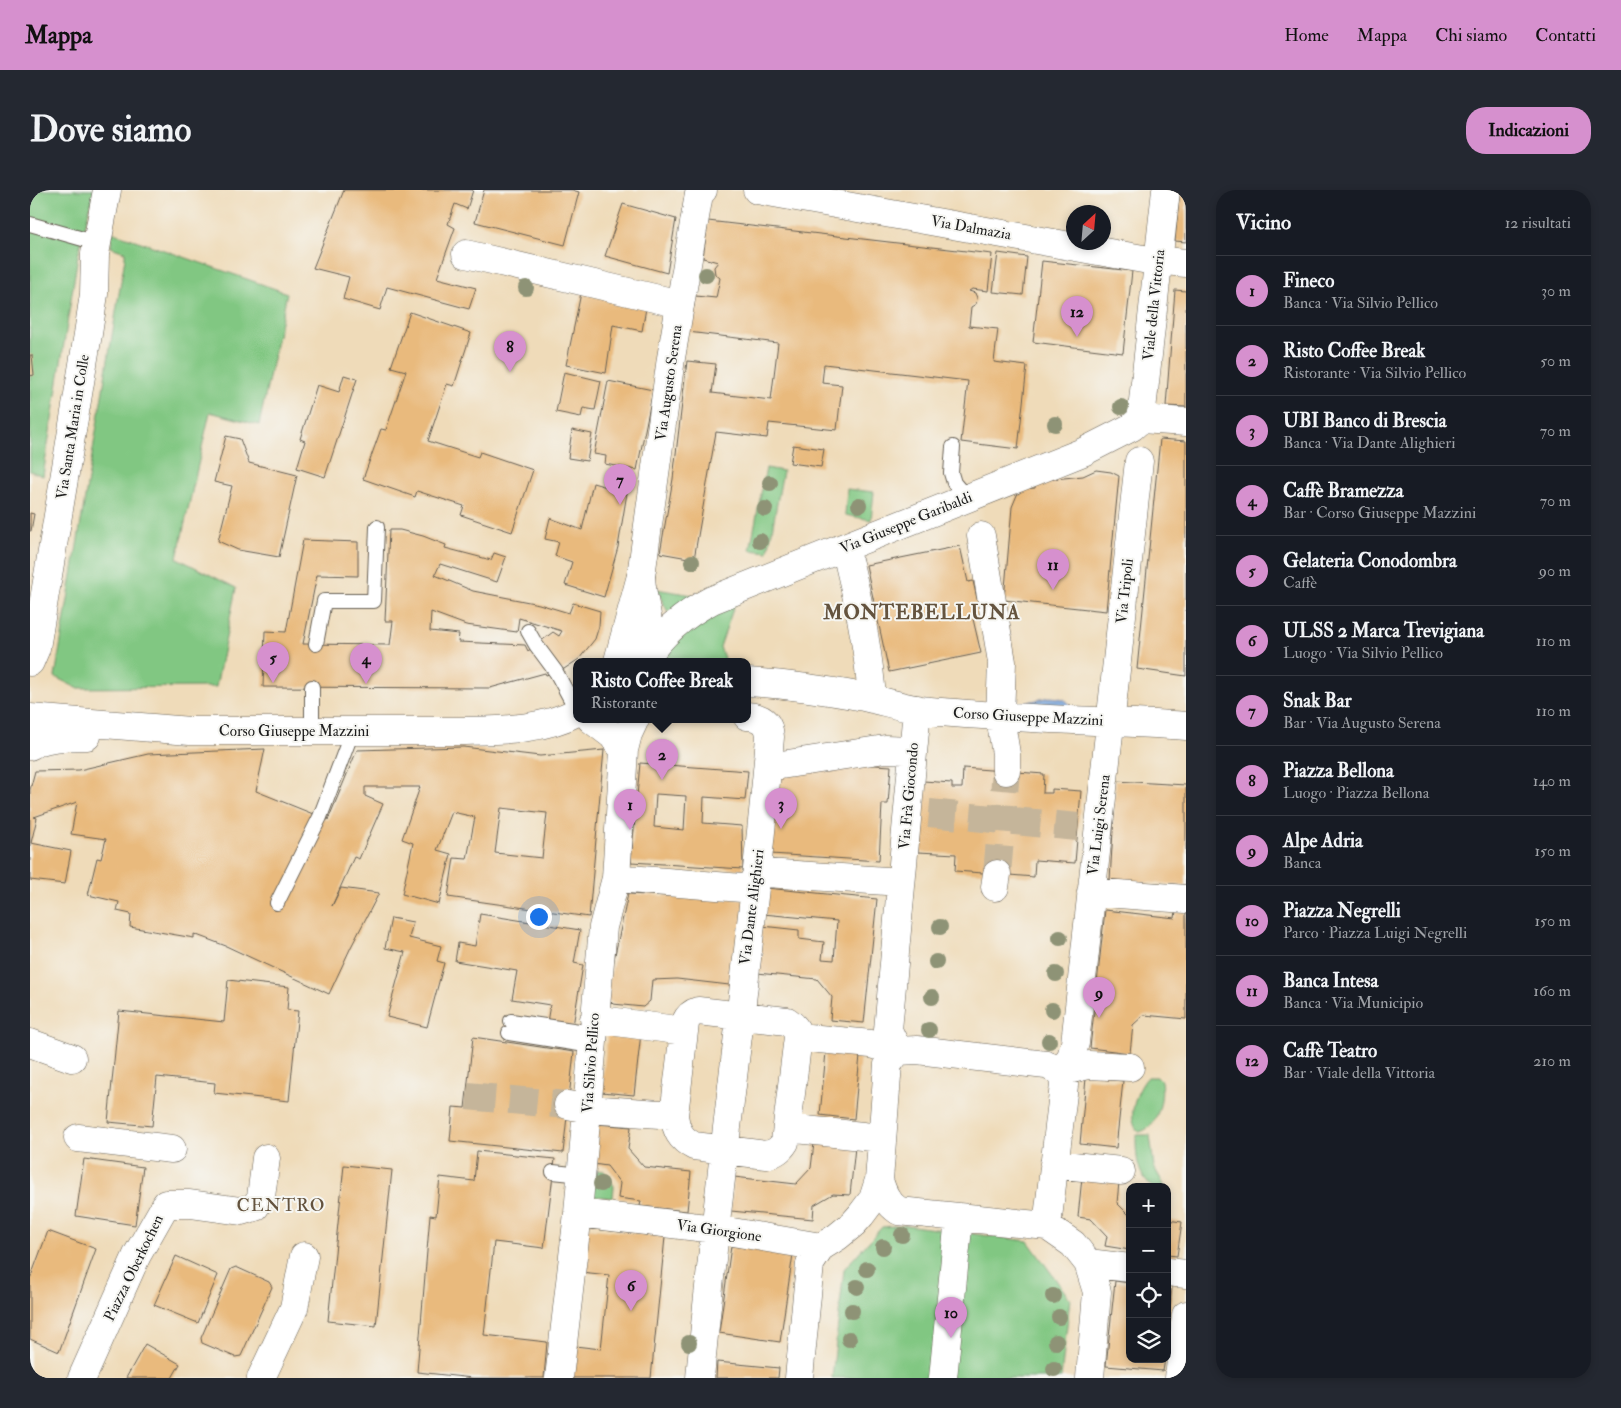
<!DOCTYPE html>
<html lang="it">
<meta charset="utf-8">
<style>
:root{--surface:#171b24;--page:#242831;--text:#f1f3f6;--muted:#9ea1a6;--line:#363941;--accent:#d690ce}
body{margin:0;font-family:"IM FELL Double Pica",serif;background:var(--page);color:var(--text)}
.controls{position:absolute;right:15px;bottom:15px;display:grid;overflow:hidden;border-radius:10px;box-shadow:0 2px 8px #0003}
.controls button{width:45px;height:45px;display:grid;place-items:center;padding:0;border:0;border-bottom:1px solid var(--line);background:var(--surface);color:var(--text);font:25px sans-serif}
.compass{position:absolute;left:1036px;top:15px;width:45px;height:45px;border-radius:50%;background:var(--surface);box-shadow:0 2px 8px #0003;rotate:26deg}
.you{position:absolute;left:508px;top:726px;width:18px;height:18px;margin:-12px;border:4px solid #fff;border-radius:50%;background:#1a73e8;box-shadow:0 0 0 8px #1a73e833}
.badge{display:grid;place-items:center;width:32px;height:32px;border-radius:50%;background:var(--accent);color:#111;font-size:16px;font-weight:700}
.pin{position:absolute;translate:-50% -41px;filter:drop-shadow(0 1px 2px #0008)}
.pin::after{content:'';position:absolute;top:26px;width:18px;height:15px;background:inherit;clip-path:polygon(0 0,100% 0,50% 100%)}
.popup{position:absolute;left:543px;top:468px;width:178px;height:65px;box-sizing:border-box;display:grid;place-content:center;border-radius:10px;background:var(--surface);filter:drop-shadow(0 1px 4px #0005);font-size:16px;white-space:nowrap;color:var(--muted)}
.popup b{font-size:19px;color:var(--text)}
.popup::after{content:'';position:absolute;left:50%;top:100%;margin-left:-10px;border:10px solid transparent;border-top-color:var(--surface)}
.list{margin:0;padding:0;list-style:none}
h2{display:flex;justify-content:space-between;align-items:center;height:65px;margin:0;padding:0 20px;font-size:21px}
h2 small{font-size:16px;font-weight:400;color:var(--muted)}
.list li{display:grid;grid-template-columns:32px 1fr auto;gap:15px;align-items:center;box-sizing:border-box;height:70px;padding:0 20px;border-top:1px solid var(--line)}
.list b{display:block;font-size:19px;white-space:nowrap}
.list p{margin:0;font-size:16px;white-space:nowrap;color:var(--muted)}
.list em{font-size:16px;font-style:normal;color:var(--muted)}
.icon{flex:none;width:28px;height:28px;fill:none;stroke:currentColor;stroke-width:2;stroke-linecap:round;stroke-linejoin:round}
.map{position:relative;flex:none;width:1156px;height:1188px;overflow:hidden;border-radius:20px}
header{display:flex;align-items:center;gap:30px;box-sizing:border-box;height:70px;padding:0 25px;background:var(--accent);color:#111}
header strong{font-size:24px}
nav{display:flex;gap:28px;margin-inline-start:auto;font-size:18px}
.intro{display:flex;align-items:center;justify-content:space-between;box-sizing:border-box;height:120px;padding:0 30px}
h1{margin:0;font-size:35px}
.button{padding:12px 22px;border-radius:20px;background:var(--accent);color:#111;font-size:18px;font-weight:700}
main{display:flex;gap:30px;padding:0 30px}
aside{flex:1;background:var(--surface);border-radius:20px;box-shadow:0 2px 8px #0003}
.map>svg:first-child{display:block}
.green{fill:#81c782;stroke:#4e724f}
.water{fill:#6e9cd6;stroke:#455c79}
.building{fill:#e9ba7d;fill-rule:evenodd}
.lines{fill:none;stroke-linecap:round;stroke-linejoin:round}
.street-tunnel{stroke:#c5b59a;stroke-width:28;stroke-dasharray:28 14;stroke-linecap:butt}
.lane-casing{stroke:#665f53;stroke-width:16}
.street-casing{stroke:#665f53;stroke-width:29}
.secondary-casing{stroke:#665f53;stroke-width:29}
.lane{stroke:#fff;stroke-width:14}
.street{stroke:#fff;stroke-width:28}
.secondary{stroke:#fff;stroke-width:28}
.tree{fill:#8e9376}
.labels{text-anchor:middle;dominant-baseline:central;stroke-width:4;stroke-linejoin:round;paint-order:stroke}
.street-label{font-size:15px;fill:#1c1c1c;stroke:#f6f6f2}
.quarter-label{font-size:18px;letter-spacing:1px;fill:#64533e;stroke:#f6f6f2}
.district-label{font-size:20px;font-weight:bold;letter-spacing:1px;fill:#64533e;stroke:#f6f6f2}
</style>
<header>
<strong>Mappa</strong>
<nav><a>Home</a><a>Mappa</a><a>Chi siamo</a><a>Contatti</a></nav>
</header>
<div class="intro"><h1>Dove siamo</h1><a class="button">Indicazioni</a></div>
<main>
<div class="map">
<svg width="1156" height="1188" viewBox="0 0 1156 1188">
<rect width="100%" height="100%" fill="#f6f6f2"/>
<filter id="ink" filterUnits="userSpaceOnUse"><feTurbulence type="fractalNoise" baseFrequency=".02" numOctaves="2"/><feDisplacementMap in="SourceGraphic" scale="10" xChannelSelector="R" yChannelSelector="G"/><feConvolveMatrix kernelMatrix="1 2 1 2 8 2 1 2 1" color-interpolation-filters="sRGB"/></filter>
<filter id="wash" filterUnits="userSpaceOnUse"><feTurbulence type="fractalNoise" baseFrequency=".0096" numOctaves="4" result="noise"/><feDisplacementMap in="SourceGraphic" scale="20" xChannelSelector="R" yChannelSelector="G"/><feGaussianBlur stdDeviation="1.12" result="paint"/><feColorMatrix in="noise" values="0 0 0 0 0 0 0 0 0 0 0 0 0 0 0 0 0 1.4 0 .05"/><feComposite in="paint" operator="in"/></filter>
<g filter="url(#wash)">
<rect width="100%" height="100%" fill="#efdbb9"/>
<!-- green -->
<path class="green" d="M0,0H64L48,65L13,286L0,281Z
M82,42L257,103L229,235L180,222L147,368L206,398L186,497L47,498L25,487L95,68V62L81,57Z
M736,278L753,281L738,362L720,360Z
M817,299L844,302L841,330L815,325Z
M626,399L669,406L638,422Z
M706,410L690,457L695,471H631L659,439Z
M1118,887H1127L1131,891C1134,907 1128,939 1109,942C1095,930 1107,898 1118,887Z
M1106,945H1120L1124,977L1134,995L1133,997H1122C1106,984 1106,963 1106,945Z
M563,980L574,981L584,996L583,1008L561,1006Z
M875,1035L998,1051L1040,1109L1031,1188H802L814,1079L852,1037Z"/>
<!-- water -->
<path class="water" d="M1020,507C1030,508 1037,508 1041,517L988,514Z"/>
<g id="blocks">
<!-- building -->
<path class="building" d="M314,0H443L437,19L425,14L418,34L425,38L407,88L446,98L439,119L357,97L350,120L313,109L319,87L283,78Z
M454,0H542L549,2L535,55L445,32Z
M1150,0H1156V52L1145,51Z
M593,14L646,29L637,83L575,66Z
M678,31L962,64L958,101L942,99L939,101L945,103L947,108L946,114L941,117L939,136L968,139L964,172L997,176L988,259L931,252L938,191L794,174L792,193L812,195L807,240L739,233L737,248L686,242L664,369L630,363L643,289L657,171L686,174L682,203L741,210L748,153L658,142L665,106L686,108L690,88L685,84L684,77L688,72L673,68Z
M968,63L997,67L993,105L963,102Z
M1012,71L1102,81L1093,163L1003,152Z
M1145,100L1156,101V217L1136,216Z
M551,103L616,118L612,141L583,135L576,183L536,175Z
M380,122L441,143L424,196L417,194L398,251L448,267L450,262L503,280L482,342L431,325L434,316L387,301L385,307L333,289L351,239L356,240L376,181L361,177Z
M0,165H2L4,185L0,186Z
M534,182L571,191L565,220L553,218L551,227L526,222Z
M314,185L327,189L295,287L267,278L275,251L270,249L287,195L309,202Z
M578,191L623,200L607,280L575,274L576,266L564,264Z
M542,240L562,244L557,271L538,268Z
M196,246L210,249L219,273L267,285L249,367L208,360L188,351L202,296L184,292Z
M1130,249L1156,251V486L1107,479Z
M763,255L794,259L791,277L760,273Z
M1066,280L1081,282L1089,286L1076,421L974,410L982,317L987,305L994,299L1005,298L1006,291L1053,286Z
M563,293L597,303L588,357L574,407L535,395L542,372L525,366L529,352L515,349L520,328L552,340Z
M0,323L4,324L1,341H0Z
M359,340H370L393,346L416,355L415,358L461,370L464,363L476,367L467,392L410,374L405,385L443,401L509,414L539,423L543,413L570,421L569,436L565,449L549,469L534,479L516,485L515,483L460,498L233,497L235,441L256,442L273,350L328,352V386L287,385L273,454L360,455L363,431H355ZM401,422L436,435L487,442L489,428L532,441L529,446L523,442L498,461L495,455L428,452L429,444L400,441Z
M930,356L938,392L943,391L951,427L943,429L951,463L859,482L836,375Z
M433,557L510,566L574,560L559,727L418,707L424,668L437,669L445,627L422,622L407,660L421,664L409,714L372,704L383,653L372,649L390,597H335V606L353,614L329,669L324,667L302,716L311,698L349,703L321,757L299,804L196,756L164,744V748L100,737L101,724L87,721L89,712L58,705L67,668L71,669L76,649L41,644L47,612L4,627L7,628L1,653L41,661L35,694L0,690V600L5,581L49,580L118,564L235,559L226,601L298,630L327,560ZM471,618L517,623L512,668L465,663Z
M748,569L861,576L858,614H852L849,671L741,664Z
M610,573L718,581L715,610L674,607L673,633L712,636L713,679L601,672ZM626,604L656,606L654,640L624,637Z
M933,578L1014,584L1013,603H1022V599L1051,601L1045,673L1005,670L1004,687L967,684L925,681L926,664L888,662L893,591L922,593V598H932Z
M1086,591L1156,595V695L1080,690Z
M736,698L847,709L834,833L800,830L802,807L787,789L727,783L732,736L769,740V749L794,752L792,769L804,770L807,731L733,724Z
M598,704L718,710L708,796L647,789L622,790L620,811L613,817L583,814L576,807Z
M1075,720L1145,728L1146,721L1156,722V829L1114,825L1103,835L1100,863L1060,858Z
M450,724L550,740L544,773L553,775L543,836L517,832L520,815L482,809L487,781L425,771L428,753L445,756Z
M361,728L383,732L379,748L411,756L407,771L414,773L397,837L357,827L375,762L355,758Z
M198,790L259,797L257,820L268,821L259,911L184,903L185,893L127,887L122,936L78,932L89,821L194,832Z
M578,840L611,843L604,905L571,902Z
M443,847L544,862L533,963L420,951L423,917L435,918Z
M796,862L830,865L824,929L790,925Z
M1056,888L1093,891L1086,958L1050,954Z
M567,934L601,937L598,959L614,977L661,982L657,1021L610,1016L611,1011L588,1008L590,993L577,976L563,974Z
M784,953L825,957L820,1005L803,1004L784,1015L783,1029L701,1021L704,987L766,994L781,978Z
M447,961L525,969L514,1058L464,1052L454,1145L517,1152L514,1188H443L387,1182L400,1025L406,1026L410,987L444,991Z
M54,969L113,977L105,1035L46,1026Z
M314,975L362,980L346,1136L298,1131Z
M1052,987L1089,992L1087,1013L1100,1026V1060L1075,1056L1077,1046L1061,1029L1048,1027Z
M1137,1030L1152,1032L1147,1066L1137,1065Z
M556,1038L635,1047L621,1188H542L545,1156L571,1159L579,1085L551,1082Z
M18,1041L66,1059L29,1162L0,1149V1089Z
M701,1056L763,1064L750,1152L689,1143Z
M146,1066L188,1085L168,1133L124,1115Z
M206,1077L239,1092L242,1097L211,1166L205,1167L172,1153L171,1148L201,1079Z
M1085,1091L1100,1093V1169H1135L1133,1181L1076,1176Z
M1137,1096L1142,1097L1139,1132H1137Z
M115,1154L150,1174L142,1188H96Z
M687,1172L749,1178L748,1188H686Z"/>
</g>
</g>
<g filter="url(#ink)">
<use href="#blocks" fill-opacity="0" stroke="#665f53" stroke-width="1"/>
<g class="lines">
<!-- street-tunnel -->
<path class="street-tunnel" d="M899,623L1048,637
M967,684L976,581
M437,906L538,915"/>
<!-- lane casing -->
<g class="lane-casing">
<path id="lane" d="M0,34L67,53
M923,257L921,283L924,293L930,300L943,303
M498,441L506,455L526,482L547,521
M286,454L294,411H344L347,337
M282,541V497
M247,713L290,627L322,542
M481,831L563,843
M479,843L562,856
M523,982L552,985"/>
</g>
<!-- street casing -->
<g class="street-casing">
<path id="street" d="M436,64L650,114
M1111,229L1136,0
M951,346L972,472L970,527L976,564V581
M819,374C830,418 839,464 842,509
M611,386C612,418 626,437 614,470
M614,471C631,444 653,425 682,410L1053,262L1102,237L1111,229L1156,232
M0,472L6,458L58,144L64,104L65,64L77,0
M717,492C757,494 795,500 834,507C853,511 871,517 890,520C978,529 1067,530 1156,536
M561,529L582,545L594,560
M751,575L855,559L882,560
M736,683L871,692
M586,688L712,698L721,696L725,688
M965,697L967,684
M1061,702L1156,709
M668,821L757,831C764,836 767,839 768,847L755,952C750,960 745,963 736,965L664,956C650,949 646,940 644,925L655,833C658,826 661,823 668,821Z
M564,829L654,841
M768,847L841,854L868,861L887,860L1016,875C1027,879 1033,883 1034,895L1017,1036
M0,853L42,868
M868,861L858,840L887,519
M1030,882L1041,867L1045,853C1066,659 1088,465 1109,271
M1030,882L1059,875L1100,877
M538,915L558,919L644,925
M757,938L851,948
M48,948L142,959
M1024,974L1091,981
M849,990C853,1003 857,1013 869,1021L1017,1036L1043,1054L1058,1073L1067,1102L1060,1188
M548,1023L685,1039L791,1057
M1058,1073L1100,1078
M1137,1082L1156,1084
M52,1188L107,1065L136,1014H160L211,1021L225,1017L231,1007L236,968
M231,1188L264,1118L274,1066
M529,1188L548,1023L573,737L586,688L594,560L598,544L605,529
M670,1188C689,974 722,761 740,547C739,532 732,527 717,526
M769,1188L780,1074L791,1057L807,1047L823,1034L831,1025L843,1009L849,990L858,874L868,861
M913,1188L929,1028
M1149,1188L1156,1125"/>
</g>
<!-- secondary casing -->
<g class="secondary-casing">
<path id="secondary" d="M727,0L1113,69L1156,73
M588,471L611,386L641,168L669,4L673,0
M0,528L160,541H436C474,540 512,540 547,522
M0,556C16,546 38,547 57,546"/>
</g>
<!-- lane -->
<use href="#lane" class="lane"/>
<!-- street -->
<use href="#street" class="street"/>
<!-- secondary -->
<use href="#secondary" class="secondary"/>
</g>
<!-- trees -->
<g class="tree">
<circle cx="676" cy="85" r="8"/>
<circle cx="496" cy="98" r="8"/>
<circle cx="1091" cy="217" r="8"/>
<circle cx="1025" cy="234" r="8"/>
<circle cx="740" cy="293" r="8"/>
<circle cx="829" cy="315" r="8"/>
<circle cx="735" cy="319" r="8"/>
<circle cx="730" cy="351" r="8"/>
<circle cx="662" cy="372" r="8"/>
<circle cx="910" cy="737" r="8"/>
<circle cx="1030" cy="748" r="8"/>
<circle cx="906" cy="772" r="8"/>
<circle cx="1026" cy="784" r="8"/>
<circle cx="902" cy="807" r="8"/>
<circle cx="1022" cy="820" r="8"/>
<circle cx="899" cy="840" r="8"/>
<circle cx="1019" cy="851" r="8"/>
<circle cx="571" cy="994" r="8"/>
<circle cx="872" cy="1045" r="8"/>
<circle cx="853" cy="1057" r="8"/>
<circle cx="837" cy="1079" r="8"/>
<circle cx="827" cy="1097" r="8"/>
<circle cx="1023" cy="1106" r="8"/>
<circle cx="822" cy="1121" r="8"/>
<circle cx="1029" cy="1127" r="8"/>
<circle cx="819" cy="1149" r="8"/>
<circle cx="1026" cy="1152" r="8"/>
<circle cx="659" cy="1153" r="8"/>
<circle cx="1024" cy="1179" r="8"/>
</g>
</g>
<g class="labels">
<!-- street labels -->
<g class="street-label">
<text transform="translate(941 38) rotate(10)">Via Dalmazia</text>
<text transform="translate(1124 115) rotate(-84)">Viale della Vittoria</text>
<text transform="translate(639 193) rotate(-82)">Via Augusto Serena</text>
<text transform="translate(43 237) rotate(-81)">Via Santa Maria in Colle</text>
<text transform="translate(876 333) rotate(-22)">Via Giuseppe Garibaldi</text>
<text transform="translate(1095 401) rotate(-84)">Via Tripoli</text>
<text transform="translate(998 527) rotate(3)">Corso Giuseppe Mazzini</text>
<text x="264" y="541">Corso Giuseppe Mazzini</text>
<text transform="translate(879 606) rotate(-85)">Via Frà Giocondo</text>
<text transform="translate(1069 635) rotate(-83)">Via Luigi Serena</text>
<text transform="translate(722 717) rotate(-83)">Via Dante Alighieri</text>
<text transform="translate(561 873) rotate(-86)">Via Silvio Pellico</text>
<text transform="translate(689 1041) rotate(8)">Via Giorgione</text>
<text transform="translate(104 1078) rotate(-64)">Piazza Oberkochen</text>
</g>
<!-- quarter labels -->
<g class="quarter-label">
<text x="251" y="1015">CENTRO</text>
</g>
<!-- district labels -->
<g class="district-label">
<text x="892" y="422">MONTEBELLUNA</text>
</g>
</g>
</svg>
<div class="controls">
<button>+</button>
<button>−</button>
<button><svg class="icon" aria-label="locate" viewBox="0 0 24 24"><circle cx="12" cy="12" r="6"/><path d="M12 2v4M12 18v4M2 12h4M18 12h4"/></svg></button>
<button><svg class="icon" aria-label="layers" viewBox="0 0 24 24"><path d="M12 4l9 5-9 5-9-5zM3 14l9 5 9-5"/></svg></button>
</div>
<svg class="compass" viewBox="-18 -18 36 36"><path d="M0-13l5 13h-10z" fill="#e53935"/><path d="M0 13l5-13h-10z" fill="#9ea1a6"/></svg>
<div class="you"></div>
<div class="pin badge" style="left:600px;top:640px">1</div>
<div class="pin badge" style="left:632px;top:590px">2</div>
<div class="popup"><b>Risto Coffee Break</b>Ristorante</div>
<div class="pin badge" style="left:751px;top:639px">3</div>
<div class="pin badge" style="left:336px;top:494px">4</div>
<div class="pin badge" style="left:243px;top:493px">5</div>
<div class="pin badge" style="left:601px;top:1121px">6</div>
<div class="pin badge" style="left:590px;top:315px">7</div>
<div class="pin badge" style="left:480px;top:182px">8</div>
<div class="pin badge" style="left:1069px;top:828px">9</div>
<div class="pin badge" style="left:921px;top:1148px">10</div>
<div class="pin badge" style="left:1023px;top:400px">11</div>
<div class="pin badge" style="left:1047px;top:147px">12</div>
</div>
<aside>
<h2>Vicino<small>12 risultati</small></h2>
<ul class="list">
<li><span class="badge">1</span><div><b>Fineco</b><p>Banca · Via Silvio Pellico</p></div><em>30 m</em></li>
<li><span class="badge">2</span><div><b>Risto Coffee Break</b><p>Ristorante · Via Silvio Pellico</p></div><em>50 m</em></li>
<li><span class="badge">3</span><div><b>UBI Banco di Brescia</b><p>Banca · Via Dante Alighieri</p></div><em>70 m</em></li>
<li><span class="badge">4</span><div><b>Caffè Bramezza</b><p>Bar · Corso Giuseppe Mazzini</p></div><em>70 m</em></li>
<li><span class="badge">5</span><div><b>Gelateria Conodombra</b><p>Caffè</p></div><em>90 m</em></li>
<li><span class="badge">6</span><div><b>ULSS 2 Marca Trevigiana</b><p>Luogo · Via Silvio Pellico</p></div><em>110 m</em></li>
<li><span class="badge">7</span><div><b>Snak Bar</b><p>Bar · Via Augusto Serena</p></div><em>110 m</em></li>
<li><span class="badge">8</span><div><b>Piazza Bellona</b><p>Luogo · Piazza Bellona</p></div><em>140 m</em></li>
<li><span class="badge">9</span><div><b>Alpe Adria</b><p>Banca</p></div><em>150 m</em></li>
<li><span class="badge">10</span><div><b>Piazza Negrelli</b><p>Parco · Piazza Luigi Negrelli</p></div><em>150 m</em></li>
<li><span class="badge">11</span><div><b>Banca Intesa</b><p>Banca · Via Municipio</p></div><em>160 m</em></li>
<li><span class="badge">12</span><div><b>Caffè Teatro</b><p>Bar · Viale della Vittoria</p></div><em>210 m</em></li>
</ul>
</aside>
</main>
